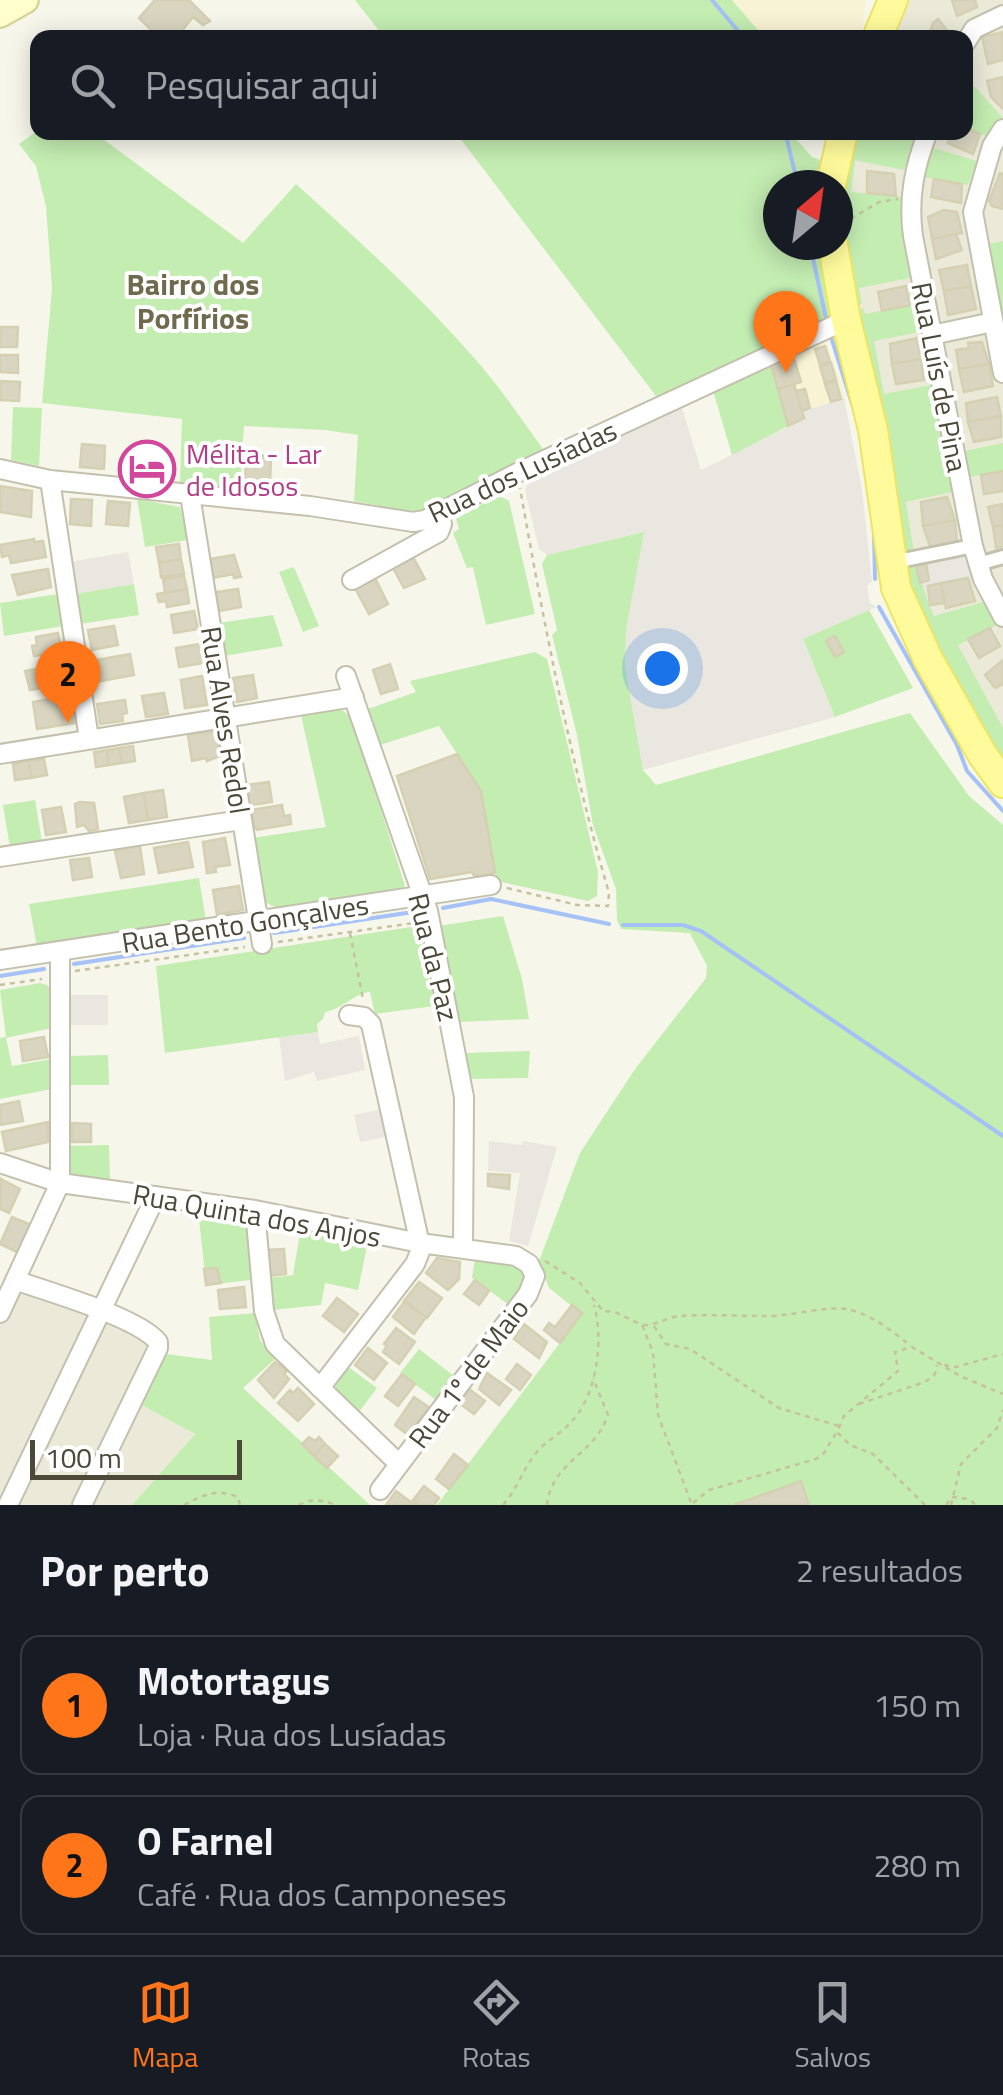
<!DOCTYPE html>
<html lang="pt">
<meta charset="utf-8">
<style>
:root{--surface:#171b24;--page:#242831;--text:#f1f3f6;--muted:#9ea1a6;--line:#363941;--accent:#ff751a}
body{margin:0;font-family:"Titillium Web",sans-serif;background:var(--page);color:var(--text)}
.compass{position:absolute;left:763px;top:170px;width:90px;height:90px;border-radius:50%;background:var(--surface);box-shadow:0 5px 25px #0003;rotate:29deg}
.scale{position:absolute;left:30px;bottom:25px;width:212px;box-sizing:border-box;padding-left:10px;border:5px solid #4c4938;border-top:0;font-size:28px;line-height:35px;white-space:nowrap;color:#4c4938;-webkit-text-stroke:8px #fff;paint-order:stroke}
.you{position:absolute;left:662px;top:668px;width:35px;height:35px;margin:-25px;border:8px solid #fff;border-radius:50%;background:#1a73e8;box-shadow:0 0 0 15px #1a73e833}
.badge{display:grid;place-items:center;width:65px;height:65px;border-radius:50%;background:var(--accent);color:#111;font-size:32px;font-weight:700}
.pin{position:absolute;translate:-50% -82px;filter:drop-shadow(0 2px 5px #0008)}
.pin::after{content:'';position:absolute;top:52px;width:35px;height:30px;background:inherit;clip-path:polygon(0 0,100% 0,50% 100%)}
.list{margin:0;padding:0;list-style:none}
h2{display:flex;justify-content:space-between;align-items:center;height:130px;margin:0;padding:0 40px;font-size:42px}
h2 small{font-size:32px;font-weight:400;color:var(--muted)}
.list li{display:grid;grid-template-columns:65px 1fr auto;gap:30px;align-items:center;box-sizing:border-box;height:140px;margin:0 20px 20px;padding:0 20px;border:2px solid var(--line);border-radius:20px}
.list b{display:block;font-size:38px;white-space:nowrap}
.list p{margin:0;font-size:32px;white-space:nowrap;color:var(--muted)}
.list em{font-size:32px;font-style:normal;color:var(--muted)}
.icon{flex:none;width:55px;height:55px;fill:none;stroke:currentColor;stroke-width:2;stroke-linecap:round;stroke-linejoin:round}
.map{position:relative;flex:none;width:1003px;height:1505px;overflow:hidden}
.search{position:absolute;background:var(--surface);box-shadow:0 5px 25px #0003;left:30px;right:30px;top:30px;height:110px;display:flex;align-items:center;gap:25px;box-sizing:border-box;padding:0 35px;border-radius:20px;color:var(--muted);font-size:38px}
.sheet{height:450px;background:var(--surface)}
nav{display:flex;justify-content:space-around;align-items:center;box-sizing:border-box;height:140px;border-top:2px solid var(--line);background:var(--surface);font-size:28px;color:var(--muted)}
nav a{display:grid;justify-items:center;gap:5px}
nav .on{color:var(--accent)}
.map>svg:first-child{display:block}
.residential{fill:#ebead9}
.commercial{fill:#f9f3d6}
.industrial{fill:#e9e7df}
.green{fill:#c4edb2}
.sand{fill:#f9fcc6}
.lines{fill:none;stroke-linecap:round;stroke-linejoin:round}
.stream{stroke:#a5c1f6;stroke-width:4}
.building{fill:#d9d5c0;stroke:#d5d0b2;stroke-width:2.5}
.pedestrian-casing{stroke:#c3c1ad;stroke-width:18}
.minor-casing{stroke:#c3c1ad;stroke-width:22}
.secondary-casing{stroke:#d6d496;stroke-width:30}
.primary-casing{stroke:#ede563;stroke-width:32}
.path{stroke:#c6c29d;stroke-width:2.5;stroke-dasharray:5 5;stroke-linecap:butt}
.pedestrian{stroke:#fff;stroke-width:12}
.minor{stroke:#fff;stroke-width:18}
.secondary{stroke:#ffffcd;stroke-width:25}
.primary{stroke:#fffb9c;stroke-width:28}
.labels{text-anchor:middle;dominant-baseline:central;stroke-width:8;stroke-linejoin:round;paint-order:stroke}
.street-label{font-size:28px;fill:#4c4938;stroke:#fff}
.hotel-label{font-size:28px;fill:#b23c85;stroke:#fff;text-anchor:start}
.neighbourhood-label{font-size:30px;font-weight:bold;fill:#6f6a4e;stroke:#fff}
</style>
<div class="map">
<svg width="1003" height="1505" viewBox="0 0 1003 1505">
<rect width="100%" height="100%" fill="#f6f6eb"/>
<!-- residential -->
<path class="residential" d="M897,0H1003V775L901,595L838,245V185L847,133L966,132V38L882,37Z
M17,1289L91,1311L0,1498V1324Z
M110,1320L152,1344L79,1505H19L105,1326Z
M138,1403L195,1434L132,1505H89Z"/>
<!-- commercial -->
<path class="commercial" d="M732,0H866L861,37H764Z
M826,341L846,397L803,412L804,418L788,426L771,365Z"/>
<!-- industrial -->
<path class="industrial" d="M844,398L862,490L872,581L867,586L870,603L876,607L803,639L835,717L643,770L625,666L626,630L643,532L547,555L539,549L525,490L531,477L640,423L682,408L701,470L804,419L802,412Z
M964,551L972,577L921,587L915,561Z
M128,552L134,584L75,594L70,562Z
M67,995H108V1025H67Z
M318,1032L320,1044L359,1036L365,1070L317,1081L314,1072L285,1081L279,1037Z
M383,1109L389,1136L360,1142L354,1115Z
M489,1141L522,1145L523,1141L557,1147L528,1246L509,1241L520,1173L488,1171Z"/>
<!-- green -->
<path class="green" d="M355,0H732L764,37H384Z
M966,77L1002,117L986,136L966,128Z
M37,131L95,133L243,243L296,184C360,242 426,301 482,367C505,394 525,425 546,453L424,514L397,512L396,509L354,501L358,435L325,430L244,426L240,490L180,483L182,419L42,403L52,288L46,206L36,166L19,144Z
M456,133H798L797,140L812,157L826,162L821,185H778V245H822L832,317L659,400Z
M854,133H919L904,170L855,160L851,192L901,197L902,237L910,278L859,288L862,304L854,305L845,265L842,190Z
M934,148L977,161L968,185L923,177Z
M1003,241V339L985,245Z
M915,304L920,332L874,341L884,394L931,385L952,492L906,502C912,542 917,579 934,616L983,602L997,625L958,645L1003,728V767L972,717L905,581L855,311L863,308L865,314Z
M771,365L788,426L732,455L713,391Z
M13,407L42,408L39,466L11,460Z
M1003,443V471L970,477L965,451Z
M498,495L509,501L535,614L486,625L473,567L467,568L453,533L459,529L456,519Z
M137,499L180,507L188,540L145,547Z
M644,532L626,630L625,666L643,770L656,785L910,713L969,796L1003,825V1505H437L582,1314L549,1288L539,1261L580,1153L635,1069L706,978L707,966L690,933L621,929L617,920L616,889L593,825L577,735L552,635L557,630L542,564L547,555Z
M294,567L319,626L303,632L279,572Z
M134,584L139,615L80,624L75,594Z
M58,594L63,626L4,636L0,603Z
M869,610L913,688L835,717L803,639Z
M273,615L283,646L224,656L219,623Z
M535,652L547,659L598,872L597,896L588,901L497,881L481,791L439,726L380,745L368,709L416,692L410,681Z
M335,710H342L352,718L405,886L399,891L280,909L264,902L253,838L326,827L301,715Z
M35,800L42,842L10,847L3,805Z
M199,878L206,921L37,946L29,904Z
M503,916L522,979L529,1019L458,1022L438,926Z
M424,925L441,1005L375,1014L370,992C355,993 342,1009 325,1012L323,1019L317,1024L318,1032L165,1053L156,966Z
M40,983L47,985L52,992V1028L6,1038L12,1066L52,1059V1089L0,1099V1038L6,1037L0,990Z
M530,1051L528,1078L469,1079L464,1053Z
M108,1055L109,1085H67V1056Z
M109,1145L110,1181L70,1175L68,1146Z
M198,1208L240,1215L246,1220L251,1280L206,1285Z
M301,1227L368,1241L358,1290L325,1283L321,1305L272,1310L269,1278L293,1275Z
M475,1259L521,1268L526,1281L509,1305L472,1278Z
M255,1313L260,1340L275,1359L243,1388L370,1505H132L195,1434L138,1403L166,1354L212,1360L209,1317Z
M419,1349L454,1376L436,1400L400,1373Z
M347,1366L377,1388L358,1413L335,1388Z"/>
<!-- sand -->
<path class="sand" d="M794,311H807L816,322L760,350L766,344L767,333Z"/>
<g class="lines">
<!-- stream -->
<path class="stream" d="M712,0L744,38
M785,132L798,185
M810,245L826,318
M832,340L853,407
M874,530L875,579
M879,607L957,745L967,771L1003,811
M443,908L491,899L609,924
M623,925H683L701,931L1003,1136
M274,933L413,912
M74,964L244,938
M0,976L44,969"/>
</g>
<!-- building -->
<path class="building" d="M155,0H189L210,21L203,25L193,17L176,38H159L139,18Z
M952,0H975L977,7L957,16Z
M938,19L951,35L950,38H928L933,23Z
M1003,32V60L988,64L982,37Z
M1003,77V109L991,97L987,81Z
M966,128L980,134L973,154L948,143L952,133L966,132Z
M867,171L894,174L896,196L867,193Z
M1000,173L1003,174V209L992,206L989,201Z
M934,179L962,184L961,203L931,197Z
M944,210L957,212L962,233L932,239L928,217Z
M956,234L962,250L936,259L932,239Z
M967,265L971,286L944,291L939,270Z
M906,286L910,305L882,311L878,292Z
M971,286L976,309L948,315L944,291Z
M0,327H18L17,347H0Z
M917,338L921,359L892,364L890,344Z
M982,342L989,364L959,369L956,350L969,348L968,343Z
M825,346L830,362L820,365L815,349Z
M0,355H18V373L0,372Z
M793,355L801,382L778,389L771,365Z
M921,359L924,380L896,384L892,364Z
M831,363L836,380L825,383L820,367Z
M989,364L993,386L964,392L959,369Z
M0,381L20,382L19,401L0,400Z
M836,381L841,399L831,402L825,384Z
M794,384L804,418L788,426L778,389Z
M805,389L810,408L802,411L796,391Z
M997,397L1001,416L968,422L966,403Z
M1001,416V437L974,442L968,422Z
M82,444L105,446L104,469L80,467Z
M246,455L271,456L270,483H261V487L245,482Z
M1003,471V491L984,494L981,475Z
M0,486L32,491L31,517L0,512Z
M947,497L955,520L923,526L921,502Z
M71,499L92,500L91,526L70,524Z
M108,501L130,503L128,526L106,524Z
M1003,504V525L993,527L988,507Z
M955,520L957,543L931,549L923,526Z
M1003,525V546L996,548L993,527Z
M34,539V542L43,541L46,557L11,563L9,555L2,557L0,545Z
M179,544L181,559L159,563L156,547Z
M234,555L241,577L234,578L233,574L213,578L210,559Z
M413,557L425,579L404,588L393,568Z
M181,559L184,574L161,577L159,563Z
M925,559L929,580L920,583L915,561Z
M48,569L51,587L18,595L12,575Z
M184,576L187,589L165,593L163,579Z
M375,578L388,604L369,614L355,588Z
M968,578L975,601L946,608L941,583Z
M941,583L945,603L930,605L928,586Z
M187,589L189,603L167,607L166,601L159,602L157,594Z
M238,589L241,607L219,611L216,592Z
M194,611L198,629L174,633L171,615Z
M114,626L118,645L92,650L88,630Z
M990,628L1000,646L979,658L968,639Z
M58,633L62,652L34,656L32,646L37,645L36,637Z
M835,636L844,652L835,657L826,641Z
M200,644L203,663L179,667L176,648Z
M130,654L134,675L95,682L91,661Z
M1003,660V684L995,688L985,675Z
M390,664L398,689L381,694L373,670Z
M61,665L66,684L30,690L25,671Z
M253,675L257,698L237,702L233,678Z
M202,676L207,705L185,708L181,680Z
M164,693L168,714L146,717L142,696Z
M70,695L75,723L37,729L33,702Z
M125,700L127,713L122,714L123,721L100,724L97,704Z
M216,731L220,756L207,761L206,758L192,761L188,735Z
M133,746L135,761L122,763L119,748Z
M119,748L122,763L109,765L107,750Z
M107,750L109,765L96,767L94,752Z
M457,754L481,791L495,873L474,876L472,872L430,879L397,776Z
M44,759L47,775L31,778L29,761Z
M29,761L31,778L15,780L13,764Z
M269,782L272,802L250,805L246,785Z
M163,790L167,817L148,820L144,793Z
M144,793L148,820L129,823L124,797Z
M80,802L94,803L98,829L89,831L84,825L77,827L75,804Z
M282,805L284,816L290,815L291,824L257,830L254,826L251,810Z
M61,807L66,832L46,835L42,810Z
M225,838L230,865L215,867L216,872L207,873L203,842Z
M188,842L193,867L159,873L154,848Z
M140,846L144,874L121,878L115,851Z
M89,858L92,877L73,880L70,860Z
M239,886L243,910L217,915L213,890Z
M44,1037L48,1057L23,1061L20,1041Z
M19,1101L23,1121L0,1125V1105Z
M48,1122V1142L6,1151L2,1132Z
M72,1123L91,1124V1142H72Z
M488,1174L510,1175L509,1189L488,1186Z
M1,1179L20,1189L9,1213L0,1209Z
M12,1217L31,1225L17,1252L0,1244Z
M284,1249L286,1274L269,1276L267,1250Z
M437,1258L460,1262L459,1279L448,1290L426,1273Z
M217,1268L221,1283L206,1285L204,1269Z
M475,1280L489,1291L479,1305L464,1294Z
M419,1282L442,1298L427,1318L404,1301Z
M244,1287L246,1307L220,1309L218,1290Z
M337,1298L358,1314L344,1332L323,1316Z
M405,1301L426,1317L414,1334L393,1317Z
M572,1305L582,1313L560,1343L544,1330L549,1323L555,1327Z
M524,1324L547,1342L539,1358L514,1339Z
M396,1328L415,1342L399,1364L383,1352L387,1346L384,1344Z
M368,1348L387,1363L374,1380L355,1365Z
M275,1362L287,1371L284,1374L289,1379L274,1398L258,1380Z
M517,1364L531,1375L520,1390L506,1379Z
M487,1373L511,1390L499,1405L479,1389Z
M402,1374L415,1384L398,1406L385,1396Z
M298,1388L314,1404L298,1421L278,1403L290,1390L293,1393Z
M469,1389L485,1401L474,1414L459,1403Z
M414,1397L430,1408L407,1434L395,1425Z
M309,1437L315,1441L319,1437L325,1444L314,1456L302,1444Z
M325,1444L338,1456L327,1468L314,1456Z
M454,1454L468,1465L449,1489L436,1479Z
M801,1481L809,1505H734Z
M424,1486L439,1498L434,1505H419L413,1500Z
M396,1491L415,1505H386Z"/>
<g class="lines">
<!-- pedestrian casing -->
<g class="pedestrian-casing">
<path id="pedestrian" d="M899,561L973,546
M978,564L1003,557"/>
</g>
<!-- minor casing -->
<g class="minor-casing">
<path id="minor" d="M966,42L974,29L1003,15
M1003,129L992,146L973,212L1003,373
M928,132C914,167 908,199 913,236L973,546L983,579L1003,617
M932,335L993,322
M0,469L50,480L310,506L413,522L425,520L517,473L846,320
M50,480L89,739
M190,495L262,944
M352,580L439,532L442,524L437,516
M346,676L428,911L464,1097L463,1249
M0,754L354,697
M0,857L241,820
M0,960L491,885
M0,1163L60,1183L255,1210L420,1243L516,1256L529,1264L535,1276L528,1294L380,1490
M255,1210L264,1311L275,1344L399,1464
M15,1280C48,1292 138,1317 158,1342V1348L82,1505
M0,1313L60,1183V952
M320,1388L415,1264L421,1249L371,1024L364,1017L349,1015
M8,1505L156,1196"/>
</g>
<!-- secondary casing -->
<g class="secondary-casing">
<path id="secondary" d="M0,14L25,0"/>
</g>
<!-- primary casing -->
<g class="primary-casing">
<path id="primary" d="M877,38L893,0
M831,185L843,132
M833,245L846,320L873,430L896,588L928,659L982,754L1003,783"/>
</g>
<!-- path -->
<path class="path" d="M842,224L879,202L898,199
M507,888L577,905L608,906L609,893C570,760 544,624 520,488
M350,933L363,999
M278,942L414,923
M75,971L245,947
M0,985L42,979
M545,1261L580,1283L603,1311L615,1312L642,1325L653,1352L658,1415L692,1505
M643,1325C655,1326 667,1317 680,1316C708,1314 738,1316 766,1316C791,1317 828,1304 851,1310C874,1316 893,1332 911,1346
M654,1326L666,1344L690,1349L779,1408L839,1426
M944,1365L956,1367L1003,1354
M859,1404L925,1382L935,1374L937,1365
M693,1503L709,1490L816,1459L824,1453L836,1433
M184,1505C203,1495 217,1488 238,1497L240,1505
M299,1505C311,1498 323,1500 336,1505
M503,1505C518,1488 523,1469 536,1453C545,1441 561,1434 571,1422C597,1396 604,1339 594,1305
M547,1505C552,1461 594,1456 608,1415L593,1378
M925,1505L873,1454L850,1445L837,1432L844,1416L898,1371L895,1352L912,1347L960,1376L1003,1394
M946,1505L952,1497L969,1499L976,1505
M951,1505L961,1464L997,1428L1003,1410"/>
<!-- pedestrian -->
<use href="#pedestrian" class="pedestrian"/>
<!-- minor -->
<use href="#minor" class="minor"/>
<!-- secondary -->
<use href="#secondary" class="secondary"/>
<!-- primary -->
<use href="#primary" class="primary"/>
</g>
<!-- icons -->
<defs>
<g id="hotel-ring" transform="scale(2.875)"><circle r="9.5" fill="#fff" stroke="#d1479c" stroke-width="1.5"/><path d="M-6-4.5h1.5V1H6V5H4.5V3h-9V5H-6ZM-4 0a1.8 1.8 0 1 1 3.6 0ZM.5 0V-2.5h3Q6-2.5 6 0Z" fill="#d1479c"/></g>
</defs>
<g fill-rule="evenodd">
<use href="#hotel-ring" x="147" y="469"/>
</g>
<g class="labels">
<!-- street labels -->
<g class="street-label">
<text transform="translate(940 377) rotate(79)">Rua Luís de Pina</text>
<text transform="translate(522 471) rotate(-25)">Rua dos Lusíadas</text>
<text transform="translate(226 720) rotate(81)">Rua Alves Redol</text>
<text transform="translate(245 923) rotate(-9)">Rua Bento Gonçalves</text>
<text transform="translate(434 957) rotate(76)">Rua da Paz</text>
<text transform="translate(257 1215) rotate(10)">Rua Quinta dos Anjos</text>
<text transform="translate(468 1373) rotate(-53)">Rua 1º de Maio</text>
</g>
<!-- hotel labels -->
<g class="hotel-label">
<text x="186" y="453">Mélita - Lar<tspan x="186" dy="32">de Idosos</tspan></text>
</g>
<!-- neighbourhood labels -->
<g class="neighbourhood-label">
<text x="193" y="284">Bairro dos<tspan x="193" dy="34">Porfírios</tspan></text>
</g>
</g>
</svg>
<svg class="compass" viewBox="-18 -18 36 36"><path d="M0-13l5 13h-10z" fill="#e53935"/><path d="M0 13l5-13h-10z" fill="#9ea1a6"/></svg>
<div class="scale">100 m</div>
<div class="you"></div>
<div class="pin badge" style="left:786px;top:373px">1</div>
<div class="pin badge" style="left:68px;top:723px">2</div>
<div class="search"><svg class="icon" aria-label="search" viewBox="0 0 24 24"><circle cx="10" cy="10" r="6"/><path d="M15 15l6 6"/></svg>Pesquisar aqui</div>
</div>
<section class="sheet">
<h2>Por perto<small>2 resultados</small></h2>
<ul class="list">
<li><span class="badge">1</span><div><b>Motortagus</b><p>Loja · Rua dos Lusíadas</p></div><em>150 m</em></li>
<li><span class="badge">2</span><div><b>O Farnel</b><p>Café · Rua dos Camponeses</p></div><em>280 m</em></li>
</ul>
</section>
<nav>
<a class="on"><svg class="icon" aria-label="map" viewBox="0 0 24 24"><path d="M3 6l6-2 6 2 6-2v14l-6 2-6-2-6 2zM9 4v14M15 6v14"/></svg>Mapa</a>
<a><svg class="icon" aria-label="directions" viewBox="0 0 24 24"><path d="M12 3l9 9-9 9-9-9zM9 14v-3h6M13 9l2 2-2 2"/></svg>Rotas</a>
<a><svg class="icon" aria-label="saved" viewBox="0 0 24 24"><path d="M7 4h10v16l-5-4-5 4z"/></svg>Salvos</a>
</nav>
